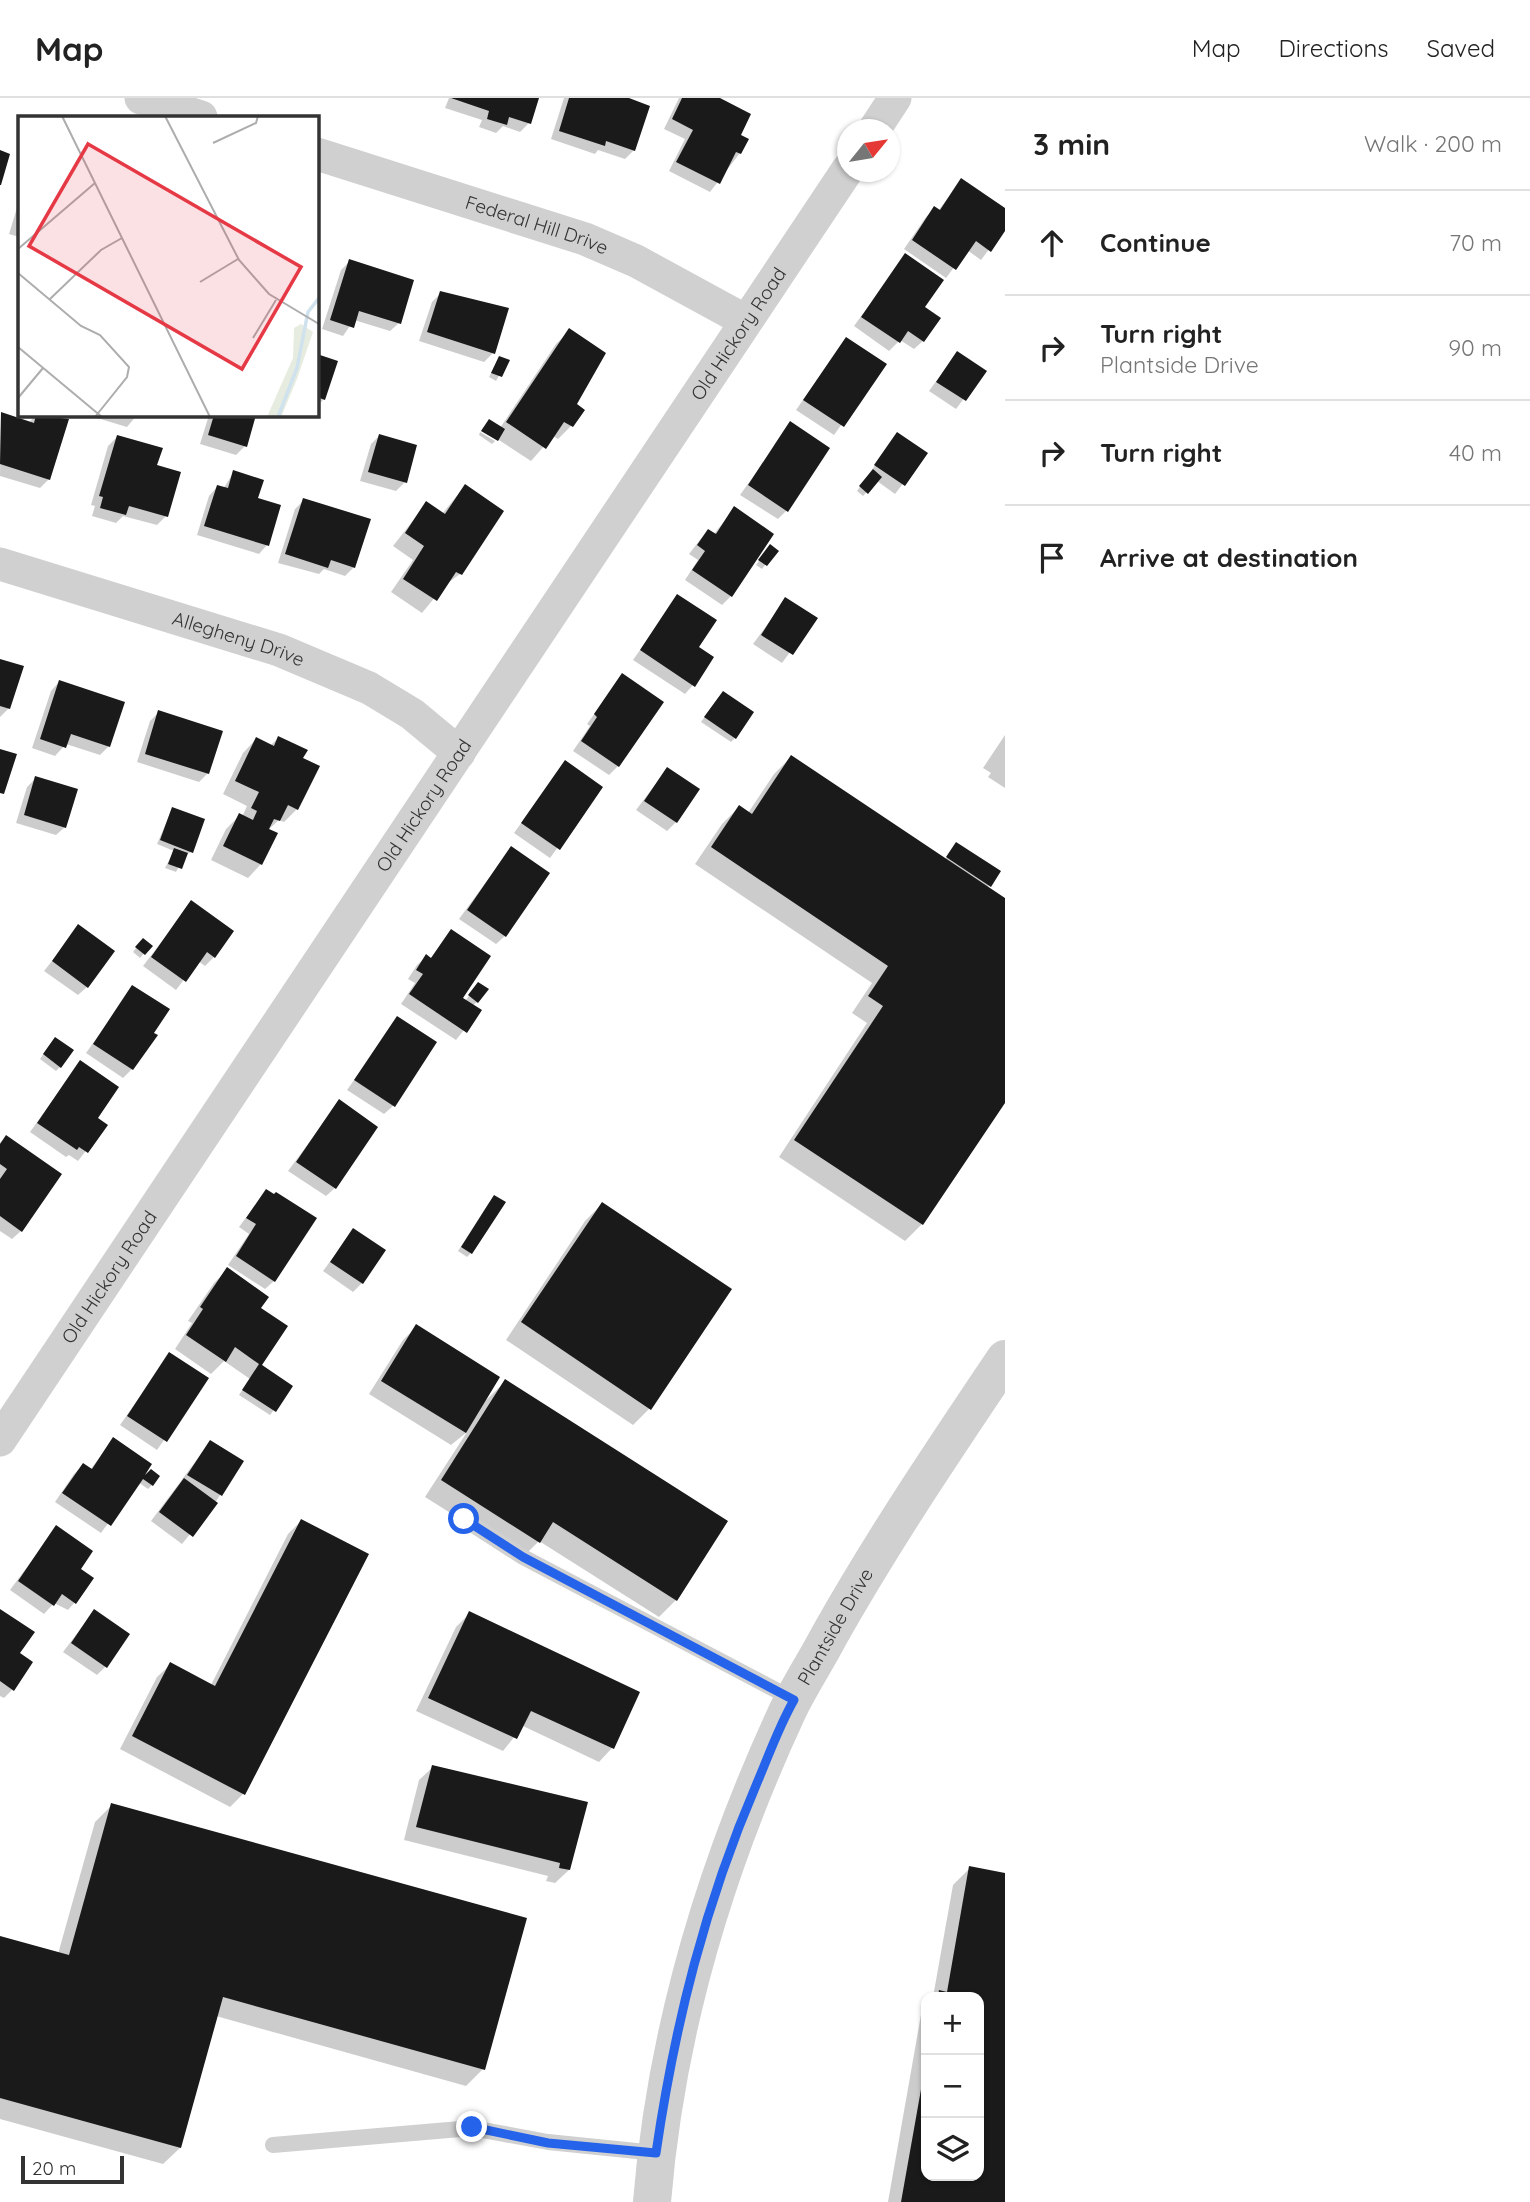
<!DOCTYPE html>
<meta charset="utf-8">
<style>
:root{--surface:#fff;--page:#f2f2f2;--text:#222;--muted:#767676;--line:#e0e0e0}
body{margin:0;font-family:Quicksand,sans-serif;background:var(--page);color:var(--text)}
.controls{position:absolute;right:21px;bottom:21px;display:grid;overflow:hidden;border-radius:14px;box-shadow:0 2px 5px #0004}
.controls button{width:63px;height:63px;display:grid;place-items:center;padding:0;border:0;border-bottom:2px solid var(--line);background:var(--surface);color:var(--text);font:35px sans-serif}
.compass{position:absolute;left:837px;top:21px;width:63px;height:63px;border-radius:50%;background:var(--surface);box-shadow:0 2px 5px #0004;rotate:60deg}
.scale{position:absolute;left:21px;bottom:18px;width:103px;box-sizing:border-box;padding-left:7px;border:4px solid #333;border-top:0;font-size:19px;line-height:24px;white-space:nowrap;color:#333;-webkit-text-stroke:5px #fff;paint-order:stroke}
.stop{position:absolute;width:21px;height:21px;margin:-16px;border:5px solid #2563eb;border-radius:50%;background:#fff}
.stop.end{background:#2563eb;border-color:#fff;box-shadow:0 2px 7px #0008}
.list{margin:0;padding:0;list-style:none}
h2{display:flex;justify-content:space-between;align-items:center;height:91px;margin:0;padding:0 28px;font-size:30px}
h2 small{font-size:23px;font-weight:400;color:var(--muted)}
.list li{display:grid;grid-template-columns:46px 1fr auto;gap:21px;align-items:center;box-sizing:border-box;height:105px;padding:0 28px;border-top:2px solid var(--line)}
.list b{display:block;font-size:26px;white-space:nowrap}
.list p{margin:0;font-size:23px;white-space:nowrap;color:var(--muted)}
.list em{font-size:23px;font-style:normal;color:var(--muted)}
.icon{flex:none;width:38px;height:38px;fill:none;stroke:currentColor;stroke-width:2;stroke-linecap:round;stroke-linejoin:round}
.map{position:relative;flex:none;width:1005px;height:2104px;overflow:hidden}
header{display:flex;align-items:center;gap:42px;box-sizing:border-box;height:98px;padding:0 35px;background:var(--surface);border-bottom:2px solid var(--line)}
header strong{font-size:33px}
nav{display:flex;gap:38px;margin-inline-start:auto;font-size:24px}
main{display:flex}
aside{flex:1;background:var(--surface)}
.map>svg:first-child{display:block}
.shadow{fill:#0003}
.building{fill:#1a1a1a}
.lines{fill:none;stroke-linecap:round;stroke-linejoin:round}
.service{stroke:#d0d0d0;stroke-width:16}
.minor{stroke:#d0d0d0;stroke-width:33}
.tertiary{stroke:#d0d0d0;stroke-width:38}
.route{stroke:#2563eb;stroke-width:9}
.labels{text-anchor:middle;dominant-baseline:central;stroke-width:7;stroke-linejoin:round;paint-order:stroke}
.street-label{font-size:19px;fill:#333;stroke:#fff}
.inset-river{fill:none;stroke:#cfe2ee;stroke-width:3.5}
.inset-road{fill:none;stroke:#adadad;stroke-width:2}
.view{fill:#e63946;fill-opacity:0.15;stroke:#e63946;stroke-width:3.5}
.inset-edge{fill:none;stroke:#333;stroke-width:3.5}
</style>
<header>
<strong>Map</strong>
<nav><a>Map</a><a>Directions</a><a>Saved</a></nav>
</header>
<main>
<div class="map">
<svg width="1005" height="2104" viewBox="0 0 1005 2104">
<rect width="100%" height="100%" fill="#fff"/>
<!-- shadow -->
<path class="shadow" d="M449,0H537L529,25L520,34L503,28L496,35L479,29L482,22L445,10Z
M564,0H627L634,52L625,61L598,52L595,56L551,41Z
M679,0H712L738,38L740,55L710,94L669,73L685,41L664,31Z
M961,83L1005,112V130L981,162L967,152L946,180L904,151L926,119L935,110L938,113Z
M19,103V139L9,136Z
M905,158L923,209V243L914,251L900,242L889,253L854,228Z
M350,163L399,225L390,233L354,222L343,238L322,231L341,172Z
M441,195L493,255L484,264L419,243L432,204Z
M569,233L575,307L582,312L571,328L558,341L553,338L531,363L482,331L489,323L500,330L556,246Z
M846,241L884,267L834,337L796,312Z
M957,255L985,273L956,311L929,293Z
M317,258L335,264L324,301L317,308Z
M499,260L507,263L496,283L489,279Z
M1,317L29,325L35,317L67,322L49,381L40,390L0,378Z
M97,317H137L127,329L97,320Z
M209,317H254L245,348L236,357L200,346Z
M791,326L787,412L778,421L740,397Z
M480,334L495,343L492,346L479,337Z
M897,336L926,356L895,396L877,383L863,398L857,393Z
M380,337L405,384L396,393L360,383L371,346Z
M117,339L155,368L179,375L166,418L157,427L123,418L116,425L92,418L95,408L91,407L108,348Z
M234,374L256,401L267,447L259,456L197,437L209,398L217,389L223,391Z
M465,388L460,476L445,487L422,515L391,494L413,462L393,448L426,406L442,416Z
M304,402L354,469L345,478L324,471L319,476L278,465L295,411Z
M734,411L731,498L722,507L685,482L698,462L689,456L700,442L708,433L714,436Z
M766,453H776L762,471L756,467Z
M678,498L697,549L693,587L685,596L633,562Z
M786,501L815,520L782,565L753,546Z
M0,562L9,610L0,619Z
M622,578L618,668L609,677L573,653L590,628L587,626Z
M59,584L109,648L100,657L66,646L55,658L32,650L51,593Z
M719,599L735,640L731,644L701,624Z
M159,614L208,675L199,684L137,664L150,623Z
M1005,637V690L988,679L991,675L983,670Z
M278,640L301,661L297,711L284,724L279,722L268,732L261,766L248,780L211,762L226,731L239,718L242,719L247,708L223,696L243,655L256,641L270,648Z
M791,659L945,762L953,750L989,788L987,790L1005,802V1002L922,1126L905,1143L779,1059L867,925L852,915L872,885L695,766L722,726L739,709L748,715L774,676Z
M565,664L601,690L550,760L514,735Z
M667,671L676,724L667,733L636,712Z
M36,680L65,729L56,737L16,725L27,689Z
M172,711L191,754L185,757L176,774L165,770L174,753L157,746Z
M511,750L505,838L496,846L459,821Z
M191,805L214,859L205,868L198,863L176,892L143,868Z
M79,829L87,889L78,897L44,873Z
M452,834L460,900L465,903L475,890L477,904L472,908L479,913L456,942L401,906L415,885L408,881L417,867L426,859L430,861Z
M139,846L150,848L140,860L133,854Z
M133,889L167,912L132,971L123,980L86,955Z
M398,920L393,1008L384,1016L347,992Z
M51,945L60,969L56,973L40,961Z
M80,964L95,1021L105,1028L78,1063L69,1057L66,1059L30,1034Z
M339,1004L335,1090L326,1098L288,1073Z
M6,1039L21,1133L12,1141L0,1133V1045Z
M266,1093L274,1098V1183L265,1191L228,1167L249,1136L239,1129Z
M490,1103L471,1155L467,1159L458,1153Z
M602,1106L650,1310L633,1327L506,1242L585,1123Z
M353,1133L362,1185L353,1194L323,1173Z
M227,1172L259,1211L261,1266L291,1289L270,1317L239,1297L250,1281L224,1263L211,1276L175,1251L192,1225L188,1223L214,1185Z
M416,1229L484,1304L505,1284L676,1502L659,1519L539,1443L522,1460L425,1399L467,1334L451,1347L369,1296L403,1242Z
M170,1256L207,1281L157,1352L120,1327Z
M113,1342L140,1381L151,1373L152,1387L148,1391L138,1384L101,1435L55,1404L74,1376L83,1367L90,1372Z
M210,1344L241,1364L215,1405L182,1446L151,1423Z
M301,1423L366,1457L243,1696L230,1709L120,1651L157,1579L171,1566L211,1587L288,1436Z
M56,1430L79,1471L76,1503L68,1512L54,1505L44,1516L10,1492Z
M0,1513L18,1556L12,1592L4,1600L0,1598Z
M94,1513L105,1569L97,1577L63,1554Z
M469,1516L638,1595L612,1650L599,1664L523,1628L503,1653L416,1613L456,1529Z
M433,1669L585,1705L569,1772L555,1785L546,1783L548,1778L404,1742L419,1682Z
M112,1707L483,1971L466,1988L216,1918L180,2050L163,2066L0,2021V1840L58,1856L95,1724Z
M970,1770L1005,1777V2104H888L922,1911L926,1907V2078H979V1899H933L953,1787Z"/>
<!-- building -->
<path class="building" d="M451,0H539L531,26L509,19L507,27L487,21L489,13Z
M569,0H629L650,8L635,53L606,43L605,48L559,33Z
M682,0H720L751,16L741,37L749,41L741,56L736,54L720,86L676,64L693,32L672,21Z
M0,52L10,56L1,87H0Z
M961,80L1005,110V133L991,154L976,143L956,172L912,142L934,108L940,112Z
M905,155L944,182L925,209L941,220L924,244L908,233L900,245L861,219Z
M349,161L414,182L401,226L359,213L354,230L330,222Z
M440,193L509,210L495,256L427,234Z
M569,230L606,255L577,306L585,312L573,329L564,324L546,351L506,324Z
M846,239L887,266L844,329L803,302Z
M957,253L987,273L966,303L936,284Z
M317,256L338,263L325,302L317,299Z
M499,258L510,262L502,279L491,275Z
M1,314L34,325L36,317L69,321L50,382L0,366Z
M214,317H256L247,349L208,337Z
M489,321L505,331L498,343L481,333Z
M790,323L830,350L788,414L748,387Z
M897,334L928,355L905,388L874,367Z
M379,336L417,347L407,385L368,374Z
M117,337L163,350L157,367L181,374L168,419L129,408L126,417L100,410L103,399L99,398Z
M873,371L882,379L868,396L859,388Z
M233,372L264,382L258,400L281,407L269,448L204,428L217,387L228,390Z
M465,386L504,413L462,477L456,474L437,503L403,481L424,448L405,435L426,403L445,416Z
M303,400L371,421L355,470L331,462L328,470L285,456Z
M734,408L774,436L732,499L692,472L705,453L697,447L708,431L716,436Z
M770,446L779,453L767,468L758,462Z
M677,496L717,522L699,549L714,559L695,589L640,552Z
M785,499L818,520L793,557L761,537Z
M0,561L24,568L10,611L0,608Z
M622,575L664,604L619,669L581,643L597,619L594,616Z
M59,582L125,604L110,649L71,636L66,650L40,641Z
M723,593L754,614L736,641L704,619Z
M158,612L223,633L209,676L145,656Z
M278,638L308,652L303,660L320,668L298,712L288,707L280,723L274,721L269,731L278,735L262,767L223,748L239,715L253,722L257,713L251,710L259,694L235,683L256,639L274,648Z
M0,651L17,656L4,696L0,695Z
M791,657L1005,800V1005L923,1127L794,1042L883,908L868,898L888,868L711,749L739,707L752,716Z
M565,662L603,689L560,752L521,725Z
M667,669L700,691L677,725L644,703Z
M35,678L78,691L66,730L24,717Z
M172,709L205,721L193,755L160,742Z
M956,744L1001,773L991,789L946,759Z
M511,748L550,775L506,839L467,812Z
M174,750L188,755L182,771L168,766Z
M191,802L234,833L215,860L207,854L186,884L151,859Z
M78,826L115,853L88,890L52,863Z
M451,831L491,858L463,900L482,912L467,935L409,896L423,876L416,872L426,856L431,860Z
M143,840L153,848L145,857L135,849Z
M478,884L489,891L478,905L468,897Z
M132,887L170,911L154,935L158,937L133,972L93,946Z
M397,918L437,944L395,1009L354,982Z
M55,939L74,952L61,970L43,956Z
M80,962L119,989L98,1020L108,1027L88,1055L79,1049L77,1052L37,1025Z
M339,1001L378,1029L336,1091L296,1064Z
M6,1037L62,1076L22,1134L0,1118V1081L7,1071L0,1066V1046Z
M266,1091L274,1096L276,1094L317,1120L275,1184L236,1158L256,1126L246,1120Z
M494,1097L506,1104L472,1156L461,1149Z
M602,1104L732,1191L651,1312L521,1224Z
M353,1130L386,1152L363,1186L330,1164Z
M227,1169L269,1199L261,1210L288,1228L262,1267L293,1288L276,1314L242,1292L259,1266L235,1249L226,1264L186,1237L203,1211L200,1209Z
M416,1226L500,1279L466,1335L381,1283Z
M169,1254L209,1280L167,1344L127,1318Z
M505,1281L728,1423L677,1503L553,1424L540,1445L441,1382Z
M113,1339L152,1366L145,1377L151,1371L160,1378L153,1388L143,1381L111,1428L62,1395L83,1365L92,1371Z
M210,1342L244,1363L222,1398L187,1377Z
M184,1380L218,1405L193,1439L159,1414Z
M301,1421L369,1456L245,1697L132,1638L170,1564L215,1588Z
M56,1427L93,1453L81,1471L94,1480L76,1506L62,1496L54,1508L18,1483Z
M0,1511L35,1534L20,1555L33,1564L14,1593L0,1583Z
M94,1511L130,1536L107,1570L71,1545Z
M469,1513L640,1594L614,1651L531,1613L517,1641L428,1600Z
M432,1667L588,1704L570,1772L559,1770L560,1765L416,1729Z
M111,1705L527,1820L485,1972L223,1899L181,2050L0,2000V1838L69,1857Z
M969,1768L1005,1775V2104H901L925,1969L926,2078H979V1899H938L939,1892L947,1894Z"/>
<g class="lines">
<!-- service -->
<path class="service" d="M464,1421L523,1459L793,1601
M273,2047L472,2030L548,2044L656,2055"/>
<!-- minor -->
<g class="minor">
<path d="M141,0L201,19"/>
<path d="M874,32L895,0"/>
<path id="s1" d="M317,56L585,141L636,163L746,223"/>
<path id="s2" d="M0,466L279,552L369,590L412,616L459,655"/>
<path id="s3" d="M0,1342L848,71"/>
</g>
<!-- tertiary -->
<path class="tertiary" id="s4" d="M652,2104C666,1931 715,1769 788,1612C800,1587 816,1563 829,1538C883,1442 944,1352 1005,1261"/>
</g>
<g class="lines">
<!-- route -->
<path class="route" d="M464,1421L523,1459L794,1602C779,1628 769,1657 757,1685C705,1806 675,1925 656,2055L548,2045L472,2029"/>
</g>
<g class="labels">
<!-- street labels -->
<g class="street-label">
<text stroke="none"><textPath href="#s1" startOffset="231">Federal Hill Drive</textPath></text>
<text stroke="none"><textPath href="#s3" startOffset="1330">Old Hickory Road</textPath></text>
<text stroke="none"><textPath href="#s2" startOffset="250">Allegheny Drive</textPath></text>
<text stroke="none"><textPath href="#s3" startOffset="763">Old Hickory Road</textPath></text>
<text stroke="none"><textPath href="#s3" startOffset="196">Old Hickory Road</textPath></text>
<text stroke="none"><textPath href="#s4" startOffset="609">Plantside Drive</textPath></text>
</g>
</g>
<!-- overview -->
<g transform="translate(18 18)">
<rect width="301" height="301" fill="#fff"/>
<path d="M283,208L295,216L279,263L263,301H249L275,242L276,212Z" fill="#e6ecdf"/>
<path class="inset-river" d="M260,301L279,252L290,196L301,182"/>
<path class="inset-road" d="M44,0L192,301M147,0L221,144L251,178L301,208M195,27L238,7L240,0M0,133L77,67M0,157L63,210L82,219L111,251L109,261L77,301M182,166L220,143M32,183L83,134L104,122M235,222L258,184M0,231L84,301M0,282L25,252"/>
<path class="view" d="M70,28L283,151L224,253L11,130Z"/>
<rect width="301" height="301" class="inset-edge"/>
</g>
</svg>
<div class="controls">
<button>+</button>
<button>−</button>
<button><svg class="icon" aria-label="layers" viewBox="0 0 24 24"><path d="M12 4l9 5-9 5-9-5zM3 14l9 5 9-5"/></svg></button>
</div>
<svg class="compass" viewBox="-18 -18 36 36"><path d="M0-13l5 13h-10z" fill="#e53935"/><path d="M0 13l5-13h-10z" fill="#767676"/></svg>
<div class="scale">20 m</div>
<div class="stop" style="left:464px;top:1421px"></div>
<div class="stop end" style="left:472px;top:2029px"></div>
</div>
<aside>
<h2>3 min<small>Walk · 200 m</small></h2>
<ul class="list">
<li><svg class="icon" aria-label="ahead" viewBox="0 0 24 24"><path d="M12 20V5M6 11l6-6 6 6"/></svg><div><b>Continue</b></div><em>70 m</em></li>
<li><svg class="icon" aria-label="right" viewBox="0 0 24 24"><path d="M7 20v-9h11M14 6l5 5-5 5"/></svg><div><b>Turn right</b><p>Plantside Drive</p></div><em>90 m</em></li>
<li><svg class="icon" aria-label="right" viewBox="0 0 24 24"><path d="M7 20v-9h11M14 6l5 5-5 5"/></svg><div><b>Turn right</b></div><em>40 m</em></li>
<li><svg class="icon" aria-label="arrive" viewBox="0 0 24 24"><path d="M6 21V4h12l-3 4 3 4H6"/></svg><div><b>Arrive at destination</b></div></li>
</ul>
</aside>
</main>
